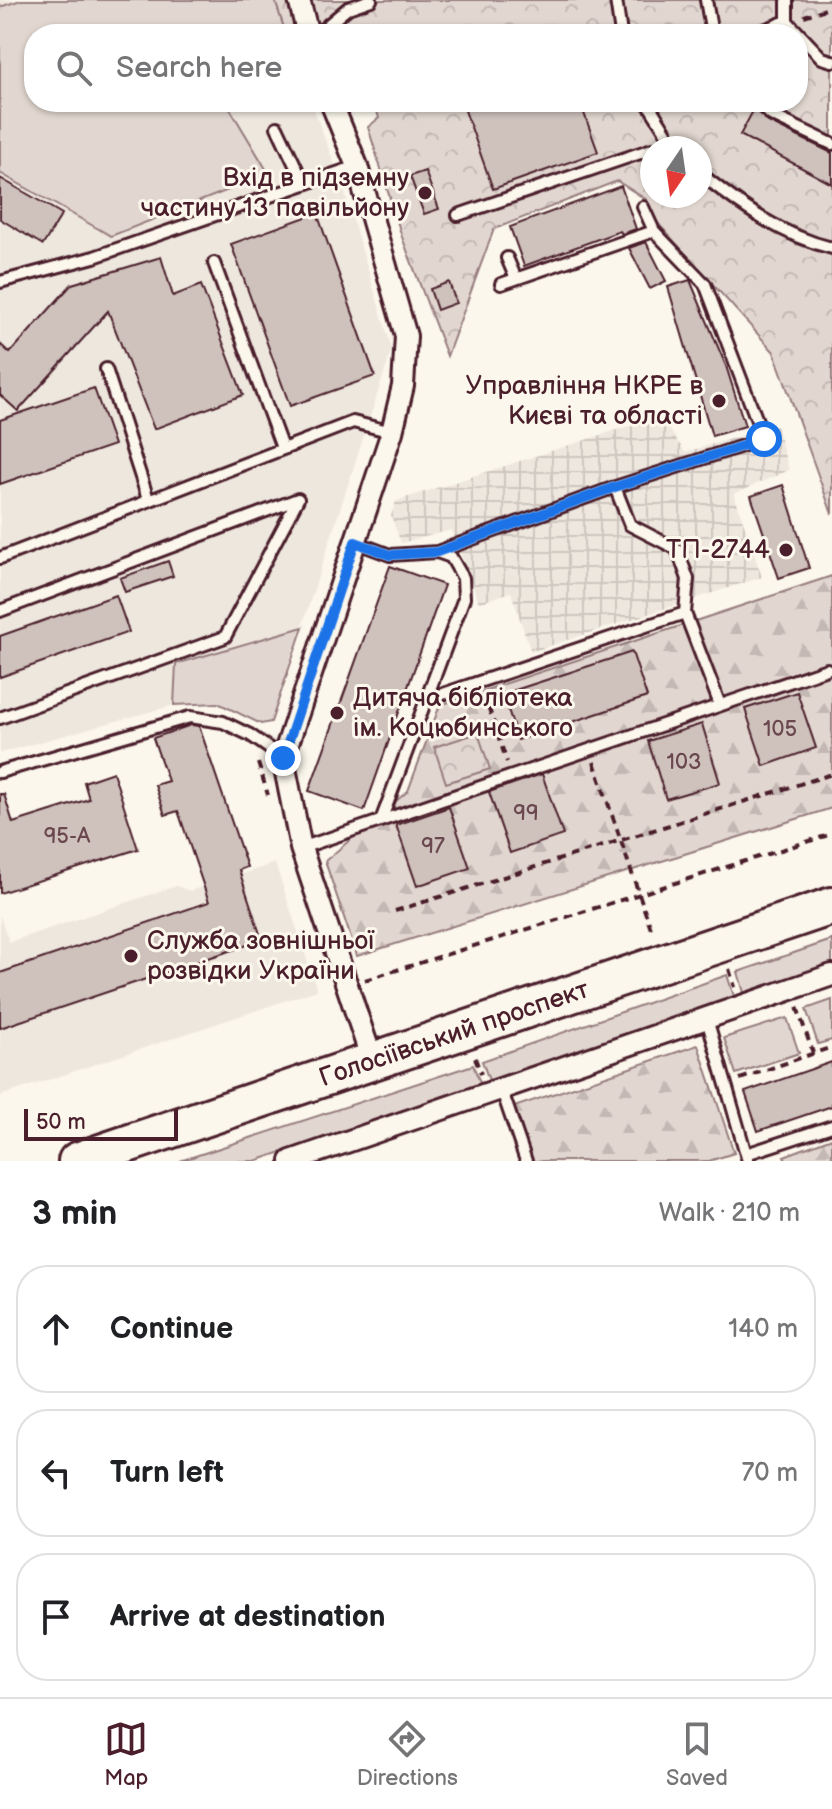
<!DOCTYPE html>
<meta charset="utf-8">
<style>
:root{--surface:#fff;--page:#f6f6f6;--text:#202124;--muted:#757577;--line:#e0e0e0;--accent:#4a1f2b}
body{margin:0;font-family:"Balsamiq Sans",sans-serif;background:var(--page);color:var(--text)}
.compass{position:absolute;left:640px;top:136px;width:72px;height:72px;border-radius:50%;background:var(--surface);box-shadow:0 2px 6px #0004;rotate:193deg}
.scale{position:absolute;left:24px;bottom:20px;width:154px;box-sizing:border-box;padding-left:8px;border:4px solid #4a1f2b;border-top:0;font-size:22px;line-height:28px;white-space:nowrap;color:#4a1f2b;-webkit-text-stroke:6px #fbf7ec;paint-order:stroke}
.stop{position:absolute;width:24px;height:24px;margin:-18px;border:6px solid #1a73e8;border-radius:50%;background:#fff}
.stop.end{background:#1a73e8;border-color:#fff;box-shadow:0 2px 8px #0008}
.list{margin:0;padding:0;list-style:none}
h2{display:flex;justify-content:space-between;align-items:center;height:104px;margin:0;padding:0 32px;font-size:34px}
h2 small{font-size:26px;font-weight:400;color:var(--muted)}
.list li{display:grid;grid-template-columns:52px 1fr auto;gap:24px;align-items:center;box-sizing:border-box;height:128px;margin:0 16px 16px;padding:0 16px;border:2px solid var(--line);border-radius:32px}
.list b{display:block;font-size:30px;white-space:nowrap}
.list em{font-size:26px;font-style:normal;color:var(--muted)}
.icon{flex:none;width:44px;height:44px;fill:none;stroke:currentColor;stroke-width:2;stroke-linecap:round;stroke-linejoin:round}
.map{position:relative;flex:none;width:832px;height:1161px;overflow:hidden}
.search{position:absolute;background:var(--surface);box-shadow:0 2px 6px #0004;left:24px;right:24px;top:24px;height:88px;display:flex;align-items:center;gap:20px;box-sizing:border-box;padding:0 28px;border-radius:32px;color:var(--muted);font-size:30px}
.sheet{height:536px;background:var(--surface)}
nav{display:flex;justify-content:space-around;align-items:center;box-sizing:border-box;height:112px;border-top:2px solid var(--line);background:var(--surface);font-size:22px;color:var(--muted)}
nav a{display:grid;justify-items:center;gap:4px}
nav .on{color:var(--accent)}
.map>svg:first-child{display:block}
.built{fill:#eee7de}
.industrial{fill:url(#industrial-grid)}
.grass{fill:#e2d7d0;stroke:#967b7e;stroke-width:2}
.forest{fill:url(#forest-firs);stroke:#967b7e;stroke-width:2}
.park{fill:url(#park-crowns);stroke:#967b7e;stroke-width:2;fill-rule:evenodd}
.building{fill:#cfc2bc;stroke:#4a1f2b;stroke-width:2}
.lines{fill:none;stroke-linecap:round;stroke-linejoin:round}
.lane-casing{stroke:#4a1f2b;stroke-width:16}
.street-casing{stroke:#4a1f2b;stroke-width:26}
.highway-casing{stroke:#4a1f2b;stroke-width:42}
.path{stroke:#4a1f2b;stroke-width:4;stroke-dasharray:8 6;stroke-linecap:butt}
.lane{stroke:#fbf7ec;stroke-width:10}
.street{stroke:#fbf7ec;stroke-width:20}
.highway{stroke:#fbf7ec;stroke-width:36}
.route{stroke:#1a73e8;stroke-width:10}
.poi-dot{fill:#4a1f2b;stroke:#fbf7ec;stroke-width:3}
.labels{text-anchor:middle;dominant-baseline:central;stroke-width:6;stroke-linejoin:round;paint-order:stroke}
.number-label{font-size:22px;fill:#6b484f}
.poi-label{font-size:26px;fill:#4a1f2b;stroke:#fbf7ec;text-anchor:end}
.street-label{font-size:26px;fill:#4a1f2b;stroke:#fbf7ec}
</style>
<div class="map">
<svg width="832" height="1161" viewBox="0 0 832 1161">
<defs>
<pattern id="industrial-grid" width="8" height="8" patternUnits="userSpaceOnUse" patternTransform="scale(2)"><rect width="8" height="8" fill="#eee7de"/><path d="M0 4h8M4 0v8" fill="none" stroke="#cec6bf"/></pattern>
<pattern id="forest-firs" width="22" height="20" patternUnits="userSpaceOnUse" patternTransform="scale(2)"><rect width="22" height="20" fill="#e2d7d0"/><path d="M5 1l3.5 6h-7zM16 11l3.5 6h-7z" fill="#c3b8b3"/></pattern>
<pattern id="park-crowns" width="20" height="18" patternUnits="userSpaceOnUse" patternTransform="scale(2)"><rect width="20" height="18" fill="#e2d7d0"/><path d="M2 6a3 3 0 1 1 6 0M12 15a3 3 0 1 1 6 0" fill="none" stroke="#c3b8b3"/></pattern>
</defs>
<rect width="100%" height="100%" fill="#fbf7ec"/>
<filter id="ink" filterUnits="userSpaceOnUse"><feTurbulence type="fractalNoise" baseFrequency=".0125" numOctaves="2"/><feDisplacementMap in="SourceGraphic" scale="16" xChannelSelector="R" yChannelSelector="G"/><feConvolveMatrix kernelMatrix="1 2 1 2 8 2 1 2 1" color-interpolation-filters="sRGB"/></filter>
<g filter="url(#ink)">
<!-- built -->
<path class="built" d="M0,0H275L286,34H34V102H311L342,184L392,349L271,722L261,724L218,703L174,705L0,753Z
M275,863L317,990L0,1096V916L9,942L176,886L190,891Z"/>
<!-- industrial -->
<path class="industrial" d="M660,416L685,452L776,426L789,470L734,494L762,577L531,652L511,592L479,603L452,530L401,543L391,516L396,501Z"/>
<!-- grass -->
<path class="grass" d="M21,0H275L286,34H34V102H226L269,174L111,236L0,173V7Z
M303,627L271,722L261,724L218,703L174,705L176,664Z
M832,940V967L745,996L738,972Z
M727,975L735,999L490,1083L482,1061Z
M832,1000V1040L818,1044L806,1009Z
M787,1018L799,1053L736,1074L724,1038Z
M473,1065L481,1085L255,1161H180Z"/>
<!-- forest -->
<path class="forest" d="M832,576V808L357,956L325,861L408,791L440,705Z
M698,1045L734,1153L709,1161H533L514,1107Z
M832,1138V1157L822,1161H787L784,1156Z"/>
<!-- park -->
<path class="park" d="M275,0H832V514L774,352L655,220L647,200L617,181L494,229L447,356L402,237L368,127L379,118L374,102H798V34H286ZM652,148H700V196H652Z
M478,733L490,769L446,783L434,747Z"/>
<!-- building -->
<path class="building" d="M462,102H580L598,152L493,189Z
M754,109L768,122L832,153V184L740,135Z
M425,171L439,209L424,214L410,176Z
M0,178L62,214L43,245L0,219Z
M621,186L636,229L622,234L620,231L524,266L510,227Z
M317,213L375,376L290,406L231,244Z
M646,242L666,281L650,289L629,248Z
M161,257L173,296L201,285L243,395L154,429L108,311L18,411L0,395V344L10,353L72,284Z
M690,280L726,366L745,426L712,436L668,287Z
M449,282L456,303L437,310L430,289Z
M94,388L114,445L0,484V420Z
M783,485L809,568L779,578L751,496Z
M168,561L173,576L125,592L120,578Z
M390,566L444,585L364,811L309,791Z
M116,595L129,632L0,677V636Z
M632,652L647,697L518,740L503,694Z
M797,692L816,748L764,766L745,709Z
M702,724L720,783L666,799L648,741Z
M191,725L199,726L247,867L239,870L262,940L0,1028V973L209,902L178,811L165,815L155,785L168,781L153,738Z
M113,772L138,849L0,893V794H4L13,823L89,799L84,782Z
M542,774L563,835L510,853L489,792Z
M449,807L470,868L417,886L396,825Z
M832,1062V1106L758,1131L745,1092Z"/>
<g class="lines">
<!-- lane casing -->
<g class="lane-casing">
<path id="lane" d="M616,0L621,34
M706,0L712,34
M787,0V21L822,58L832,61
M317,34L348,8L371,0
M754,34L787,21
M647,102L676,148
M758,102L771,115L832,144
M277,127L304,184
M700,173C739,205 782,236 832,248
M643,207L654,231
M458,215L652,149
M507,258L516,279
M214,263L282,448
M0,282L94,257L357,166
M106,369L148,499
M615,487L630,525L677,549L688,579L685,613L720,705
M355,542L390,555L437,552L451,557L463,578L464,598L382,818
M437,552L615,487L764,439L705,284L654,231L501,284
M0,558L353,422L392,432
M0,611L298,499L225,637L0,718
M425,700L685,613
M0,772L190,717L223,722L250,735L283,758
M301,848L827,669
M707,1019L748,1161
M501,1088L526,1161
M746,1154L832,1126"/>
</g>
<!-- street casing -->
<g class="street-casing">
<path id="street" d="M299,0L308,34
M331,102L357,166L406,336L403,386L392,432L283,758L301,848L372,1060
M291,1161L832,975"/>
</g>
<!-- highway casing -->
<g class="highway-casing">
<g id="highway">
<path id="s1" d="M77,1161L832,906"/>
</g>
</g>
<!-- path -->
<path class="path" d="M804,16L832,7
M484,694L507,762
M594,762L652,932
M258,763L268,795
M395,911L832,774
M729,969L735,987
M365,980L832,834
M797,1007L813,1053
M475,1058L481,1074
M740,1079L832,1047"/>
<!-- lane -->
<use href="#lane" class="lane"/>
<!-- street -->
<use href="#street" class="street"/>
<!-- highway -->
<use href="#highway" class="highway"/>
</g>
</g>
<g class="lines" filter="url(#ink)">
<!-- route -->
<path class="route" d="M283,758L355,542L390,555L437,552L615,487L764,439"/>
</g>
<!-- markers -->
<g class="poi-dot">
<circle cx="425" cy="193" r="8"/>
<circle cx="719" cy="401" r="8"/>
<circle cx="786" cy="550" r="8"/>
<circle cx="337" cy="713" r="8"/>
<circle cx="131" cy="956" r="8"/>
</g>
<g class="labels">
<!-- number labels -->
<g class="number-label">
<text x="780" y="729">105</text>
<text x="684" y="762">103</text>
<text x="526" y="813">99</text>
<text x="67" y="836">95-А</text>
<text x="433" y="846">97</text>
</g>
<!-- poi labels -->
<g class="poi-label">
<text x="409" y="178">Вхід в підземну<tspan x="409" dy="30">частину 13 павільйону</tspan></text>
<text x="703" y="386">Управління НКРЕ в<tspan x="703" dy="30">Києві та області</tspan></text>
<text x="770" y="550">ТП-2744</text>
<text x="353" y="698" text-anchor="start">Дитяча бібліотека<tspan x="353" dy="30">ім. Коцюбинського</tspan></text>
<text x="147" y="941" text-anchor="start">Служба зовнішньої<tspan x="147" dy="30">розвідки України</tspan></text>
</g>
<!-- street labels -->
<g class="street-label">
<text stroke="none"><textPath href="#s1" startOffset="398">Голосіївський проспект</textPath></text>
</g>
</g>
</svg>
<svg class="compass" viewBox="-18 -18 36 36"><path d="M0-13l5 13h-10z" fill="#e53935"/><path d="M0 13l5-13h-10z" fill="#757577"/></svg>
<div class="scale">50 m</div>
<div class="stop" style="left:764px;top:439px"></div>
<div class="stop end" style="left:283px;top:758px"></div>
<div class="search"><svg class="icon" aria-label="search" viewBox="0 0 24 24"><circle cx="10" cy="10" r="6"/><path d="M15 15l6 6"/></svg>Search here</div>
</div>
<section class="sheet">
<h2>3 min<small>Walk · 210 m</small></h2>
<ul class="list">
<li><svg class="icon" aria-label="ahead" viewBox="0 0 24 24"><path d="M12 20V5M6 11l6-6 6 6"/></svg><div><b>Continue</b></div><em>140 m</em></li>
<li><svg class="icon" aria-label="left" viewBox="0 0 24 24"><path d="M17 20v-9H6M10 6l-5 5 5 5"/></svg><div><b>Turn left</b></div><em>70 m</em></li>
<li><svg class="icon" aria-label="arrive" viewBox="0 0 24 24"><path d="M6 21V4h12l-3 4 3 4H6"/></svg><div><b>Arrive at destination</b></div></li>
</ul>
</section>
<nav>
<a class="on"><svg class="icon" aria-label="map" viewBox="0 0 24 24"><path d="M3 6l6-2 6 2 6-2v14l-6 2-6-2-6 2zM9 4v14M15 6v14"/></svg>Map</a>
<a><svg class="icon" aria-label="directions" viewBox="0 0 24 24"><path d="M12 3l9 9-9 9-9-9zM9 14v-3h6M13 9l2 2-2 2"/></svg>Directions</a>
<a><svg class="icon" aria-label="saved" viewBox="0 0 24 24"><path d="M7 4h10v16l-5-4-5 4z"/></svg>Saved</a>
</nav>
